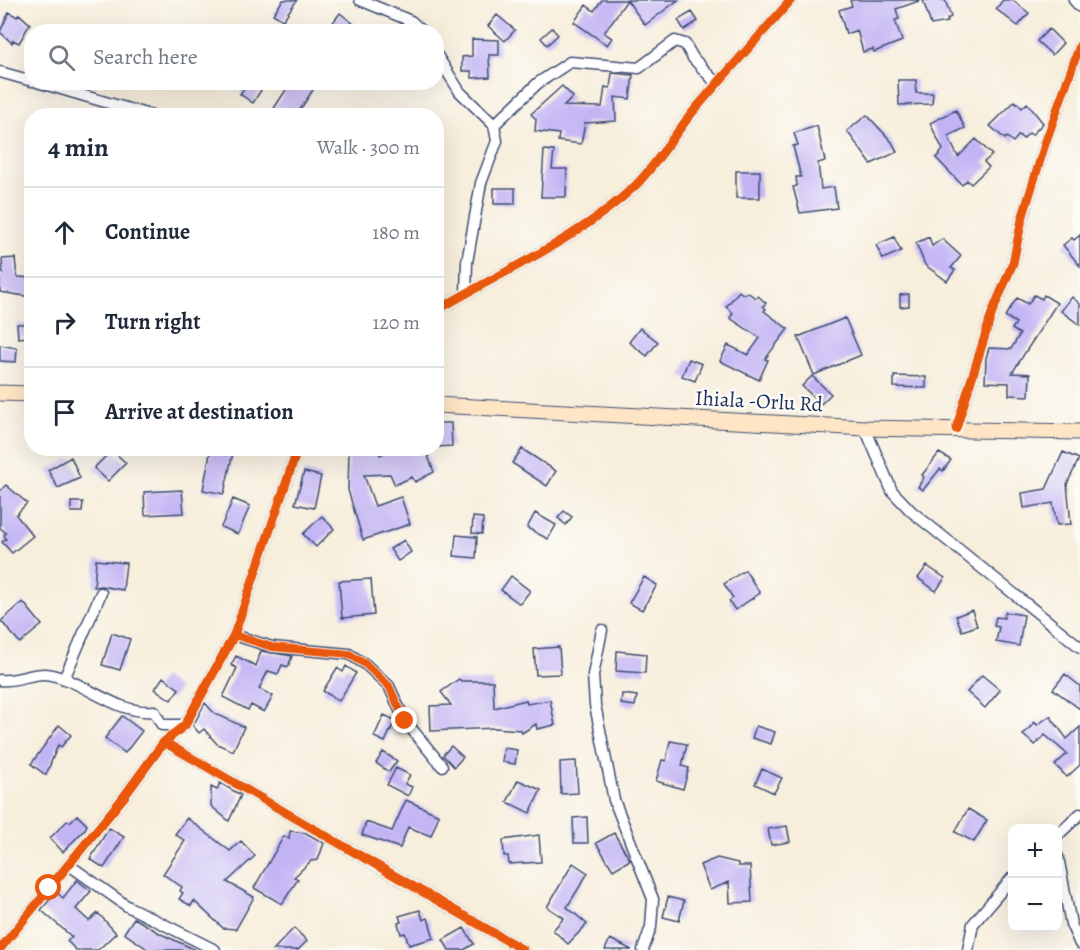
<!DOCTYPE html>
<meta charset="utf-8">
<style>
:root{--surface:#fff;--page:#f6f6f7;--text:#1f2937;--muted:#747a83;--line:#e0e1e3}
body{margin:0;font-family:Alegreya,serif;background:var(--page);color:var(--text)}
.controls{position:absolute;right:18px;bottom:18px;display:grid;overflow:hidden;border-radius:12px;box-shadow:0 6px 24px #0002}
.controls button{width:54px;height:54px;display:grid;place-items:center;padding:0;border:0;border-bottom:2px solid var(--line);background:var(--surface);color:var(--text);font:30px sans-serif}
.stop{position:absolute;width:18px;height:18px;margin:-14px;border:4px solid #ea580c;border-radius:50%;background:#fff}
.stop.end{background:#ea580c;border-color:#fff;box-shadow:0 2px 6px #0008}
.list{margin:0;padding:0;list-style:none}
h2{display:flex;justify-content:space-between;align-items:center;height:78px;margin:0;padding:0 24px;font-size:26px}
h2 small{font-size:20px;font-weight:400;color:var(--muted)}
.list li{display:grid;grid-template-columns:39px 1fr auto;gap:18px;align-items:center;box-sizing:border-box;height:90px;padding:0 24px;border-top:2px solid var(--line)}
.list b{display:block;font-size:22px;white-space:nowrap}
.list em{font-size:20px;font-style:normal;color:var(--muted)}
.icon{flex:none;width:33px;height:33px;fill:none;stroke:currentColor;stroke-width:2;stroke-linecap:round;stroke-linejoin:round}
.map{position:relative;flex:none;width:1080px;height:950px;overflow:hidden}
.search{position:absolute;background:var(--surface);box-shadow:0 6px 24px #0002;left:24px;top:24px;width:420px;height:66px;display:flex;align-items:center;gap:15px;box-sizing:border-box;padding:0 21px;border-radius:24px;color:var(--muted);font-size:22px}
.panel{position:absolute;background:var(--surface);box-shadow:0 6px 24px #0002;left:24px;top:108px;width:420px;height:348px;border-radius:24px}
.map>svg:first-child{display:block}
.building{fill:#c2b4f4}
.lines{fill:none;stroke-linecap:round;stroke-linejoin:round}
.street-casing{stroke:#3c4c71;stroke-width:13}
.secondary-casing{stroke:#3c4c71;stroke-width:17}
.street{stroke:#fff;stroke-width:10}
.secondary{stroke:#fde5c5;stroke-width:15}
.cycleway-casing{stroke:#fdfcf7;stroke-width:13}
.cycleway{stroke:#e8590c;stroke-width:9}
.route{stroke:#ea580c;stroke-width:8}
.labels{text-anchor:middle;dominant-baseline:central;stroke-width:4.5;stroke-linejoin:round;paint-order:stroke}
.street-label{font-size:21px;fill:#1b2f5e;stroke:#fdfcf7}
</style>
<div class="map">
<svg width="1080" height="950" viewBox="0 0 1080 950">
<rect width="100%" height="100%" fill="#fdfcf7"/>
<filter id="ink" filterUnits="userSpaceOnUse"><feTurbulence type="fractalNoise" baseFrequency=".0167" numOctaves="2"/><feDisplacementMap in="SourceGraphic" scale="12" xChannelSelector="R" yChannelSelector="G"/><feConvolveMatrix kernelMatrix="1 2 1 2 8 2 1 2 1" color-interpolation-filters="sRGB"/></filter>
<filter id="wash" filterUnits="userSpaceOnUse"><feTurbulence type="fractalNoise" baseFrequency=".008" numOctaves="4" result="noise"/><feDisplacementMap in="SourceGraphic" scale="24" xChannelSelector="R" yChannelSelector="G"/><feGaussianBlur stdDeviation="1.35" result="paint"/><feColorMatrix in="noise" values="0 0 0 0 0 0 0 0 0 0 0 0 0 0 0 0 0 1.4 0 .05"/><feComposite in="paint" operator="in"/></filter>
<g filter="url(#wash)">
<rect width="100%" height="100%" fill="#f7eedc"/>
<g id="blocks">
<!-- building -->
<path class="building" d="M283,0H297L283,20L273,14Z
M602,0H678L645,25L627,0L604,33L612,38L607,45L574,22L586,5L594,11Z
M850,0H918L919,1L896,9L899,19L895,20L902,41L874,52L873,49L863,52L857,30L846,34L839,10L852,6Z
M923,0H945L951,17L947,19L948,22L931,25Z
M1003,0H1012L1029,13L1018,26L996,9Z
M9,12L17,17L19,14L30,24L19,43L13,40L12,43L0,32Z
M692,12L698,21L684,30L678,20Z
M340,13L356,26L352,32H326Z
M497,15L515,30L505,41L488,26Z
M552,28L558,35L547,45L541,38Z
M1049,29L1063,43L1052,55L1037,41Z
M472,39L499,40V55H489L490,77L472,78L471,71H462V57L472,56Z
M612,73L633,75L630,99L615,97L616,121L585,123L581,144L558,141L559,134L535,131L536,119L531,114L562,86L573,97L564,106L602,107L605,87L610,88Z
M898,80H916V93H933L932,104L899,105Z
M248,82H266L253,103L240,94Z
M291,82H318L296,116H269Z
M1015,101L1022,108L1027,103L1043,123L1032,135L1029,133L1023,139L1019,135L1013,142L1007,137L1005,139L990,126Z
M956,110L965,128L948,136L958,157L976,139L992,155L984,162L989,167L971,184L967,180L962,185L936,158L943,150L930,123Z
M867,115L892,142L897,152L871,164L847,131Z
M817,126L825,161L818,163L821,189L834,187L837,208L800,213L793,187L797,186L796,177H801L793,146L798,145L794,133Z
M544,150L554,151L552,169H567L566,197H541Z
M736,171H760V198H736Z
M494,188H515V204H494Z
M1080,235V266L1063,245L1072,238L1074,240Z
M894,237L901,251L883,259L876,245Z
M929,237L932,246L942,239L961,256L951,268L955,270L947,281L925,265L916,243Z
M15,258L17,277L32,278V297L0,292V272L3,273L2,259Z
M739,291L744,295L747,292L756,298L758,296L766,303L763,306L766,309L764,311L788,329L765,359L768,360L759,380L720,361L728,345L748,355L760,338L730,318L733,313L726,307Z
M909,294V306L900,307V295Z
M1034,295L1042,299L1044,295L1057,303L1012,373L1030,374L1029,396L1009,395V383L985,382L986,358L989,348L1011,349L1020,334L1012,329L1016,323L1005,316L1017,298L1028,304Z
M1072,297L1080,304V325L1061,311Z
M845,318L861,355L814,375L798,337Z
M17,324H28V337L18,338Z
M640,328L658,342L647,356L629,342Z
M0,345L17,348L16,362L0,361Z
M689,359L702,364L695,381L682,376Z
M812,376L831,394L821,404L802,386Z
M894,376L926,377V388L894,387Z
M436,423H451L452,446L436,447Z
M211,448H234L224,494L203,490Z
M363,448H379L380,455L395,448H425L434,472L415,482L412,477L395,485L390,474L364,475L375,506L401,497L410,524L363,540L348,490L349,452Z
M522,449L556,471L547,486L512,463Z
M112,450L126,463L108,481L94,468Z
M1063,452L1079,459L1067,484L1071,524L1057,525L1053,503L1024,508L1022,493L1046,489Z
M939,453L951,460L943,471L940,469L923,490L918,487L924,477L922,475Z
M71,457L80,478L58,488L48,470Z
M304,472L321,476L314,508L295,504Z
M6,485L27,503L16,515L33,536L12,553L2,542L6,539L4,535L6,533L0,528V491Z
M182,490L184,513L145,515L144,492Z
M233,499L250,506L238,534L221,527Z
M71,502H83L82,512H71Z
M564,511L572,517L566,525L558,518Z
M535,513L556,525L548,539L527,528Z
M322,516L334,529L316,547L303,534Z
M473,517L483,518L482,534L472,533Z
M456,535L477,537L476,558L454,556Z
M404,540L411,552L398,561L390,549Z
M96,560L126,563L123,590L101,586L94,587Z
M927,566L945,578L936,591L918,578Z
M745,570L760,593L735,610L729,601L733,598L724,584Z
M511,576L530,591L520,604L501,590Z
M644,577L657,585L642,610L629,603Z
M371,579L374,615L342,618L339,581Z
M23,602L42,625L20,643L1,621Z
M972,610L977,626L962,631L956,616Z
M1005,612L1024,615L1019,646L996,642L999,627L994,626L996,617L1004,618Z
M112,633L130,639L120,670L102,665Z
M559,647L561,674L536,675L534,649Z
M261,651L292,656L288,667L282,665L278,674L268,671L259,689L273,696L264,712L251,705L248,710L223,697L237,668L231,665L236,656L256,666Z
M617,651L646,654L645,673L616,671Z
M346,666L356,673L339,701L323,691L337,668L343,672Z
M1065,674L1080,686V709L1053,689Z
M982,675L1000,690L985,708L967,692Z
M163,677L179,689L171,700L155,689Z
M459,679L461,681H493L494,708L526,700L527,704L550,700L555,725L537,729L536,724L522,733L521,730L495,728L431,731L430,706L451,705L441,692Z
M622,694L637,696L635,706L621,704Z
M205,703L214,713L244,727L233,751L217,744L204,729L199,733L193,726Z
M384,715L395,720L385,742L374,737Z
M122,716L142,731L125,753L105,738Z
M1050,716L1067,739L1080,727V765L1067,777L1055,765L1067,754L1045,735L1035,745L1023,735L1035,722L1037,725Z
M59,725L71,735L61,747L58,745L46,775L31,764Z
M756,726L775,732L771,744L752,738Z
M670,741L687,744L682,766L689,768L683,789L656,781L662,760L666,761Z
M451,746L463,757L454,767L443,755Z
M504,748L517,750L515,764L502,762Z
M383,752L397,761L389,772L376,763Z
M576,761L578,793L561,794L560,762Z
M396,768L410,775L405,784L412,787L408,796L387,785Z
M762,769L782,778L774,793L755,784Z
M518,780L541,790L530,813L507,802Z
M220,783L241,795L229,821L211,806V787L217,790Z
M406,800L439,815L431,836L408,827L400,848L362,835L366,822L392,831Z
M968,809L987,820L974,842L955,832Z
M77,815L87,825L85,829L63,852L50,838L67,821L70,822Z
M587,817L588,843H574L573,818Z
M187,818L230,851L241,841L255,856L227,882L254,897L236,929L223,928L194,901L191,906L179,899L183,893L180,891L182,887L163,874L185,841L175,834Z
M787,826L790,842L771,845L768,829Z
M109,828L124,837L104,868L90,859Z
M290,831L306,833L324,843L318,860L311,861L294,877L298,879L282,904L254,888L284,836L289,839Z
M614,833L630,860L613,870L596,843Z
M539,835L541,862L509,864L508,856H504L503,840Z
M717,858L738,863V866H750L752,902L730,903L729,882L710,890L700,865Z
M573,863L588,873L567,907L587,924L568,944L553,930L564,918L547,907Z
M77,880L91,891L76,909L89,921L98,913L116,933L98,950H76L67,941L72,937L41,910L56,892L63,898Z
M668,897L684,901L679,921L663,917Z
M420,910L423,920L428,918L434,938L409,945L405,933L401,934L398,923L401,922L399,916Z
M134,918L161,934L196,950H149L124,933Z
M294,928L307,941L298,950H273Z
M464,928L474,944L464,950H449L443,940Z
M610,939L632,950H605Z"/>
</g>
</g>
<g filter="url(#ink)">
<use href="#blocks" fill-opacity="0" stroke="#3c4c71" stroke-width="1.5"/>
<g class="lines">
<!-- street casing -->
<g class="street-casing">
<path id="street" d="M360,0L411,21L423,32
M1074,0L1080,7
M436,54L460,92L494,125L497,141L481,183L467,262L466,293
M0,72L32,81
M37,82L153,116
M494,125L538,83L570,62L639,68L675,41L685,44L693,58L717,84
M436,311C504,270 578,240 636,185C657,164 673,136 692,113C724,75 758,38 791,0
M865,428L892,491L911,511L1080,647
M956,429L992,313L1013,263L1022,219L1046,141L1080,45
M602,630L593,675L595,705L614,800L653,899L651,927L643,950
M234,635L272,647L349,654L365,664L389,686L405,721L442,766
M64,679L101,593
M0,680C16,682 31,673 46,674C84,679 115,715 154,711L162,725H185
M164,742L523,950
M1058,835L1080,814
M1058,857L1071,924L1080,944
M69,865L127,906L215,950
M0,949L123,798L164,742L185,725L234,635L298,448
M968,950L973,924L1012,878"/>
</g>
<!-- secondary casing -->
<g class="secondary-casing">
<path id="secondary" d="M0,393L32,394
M436,405L865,428L1080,432"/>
</g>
<!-- street -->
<use href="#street" class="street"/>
<!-- secondary -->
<use href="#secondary" class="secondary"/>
<!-- cycleway casing -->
<g class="cycleway-casing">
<path id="cycleway" d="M436,311C504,270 578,240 636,185C657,164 673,136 692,113C724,75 758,38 791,0
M956,429L992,313L1013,263L1022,219L1046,141L1080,45
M164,742L523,950
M0,949L123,798L164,742L185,725L234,635L298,448"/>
</g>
<!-- cycleway -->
<use href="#cycleway" class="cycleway"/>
</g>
</g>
<g class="lines" filter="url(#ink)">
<!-- route -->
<path class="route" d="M49,888L123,798L164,742L185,725L234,635L272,647L349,654L365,664L389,686L405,721"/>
</g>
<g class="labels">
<!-- street labels -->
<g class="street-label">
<text transform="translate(759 401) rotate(3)">Ihiala -Orlu Rd</text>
</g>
</g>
</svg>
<div class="controls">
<button>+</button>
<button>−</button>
</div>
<div class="stop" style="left:49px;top:888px"></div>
<div class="stop end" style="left:405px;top:721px"></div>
<div class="search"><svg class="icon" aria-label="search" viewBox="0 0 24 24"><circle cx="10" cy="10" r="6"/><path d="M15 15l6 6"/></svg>Search here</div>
<section class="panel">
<h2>4 min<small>Walk · 300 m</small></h2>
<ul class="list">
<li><svg class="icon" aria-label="ahead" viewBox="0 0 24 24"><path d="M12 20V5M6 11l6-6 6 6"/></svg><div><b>Continue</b></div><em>180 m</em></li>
<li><svg class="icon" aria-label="right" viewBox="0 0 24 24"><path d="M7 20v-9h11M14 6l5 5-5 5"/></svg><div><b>Turn right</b></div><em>120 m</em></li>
<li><svg class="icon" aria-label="arrive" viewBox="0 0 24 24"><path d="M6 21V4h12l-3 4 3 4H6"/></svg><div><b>Arrive at destination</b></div></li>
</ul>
</section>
</div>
